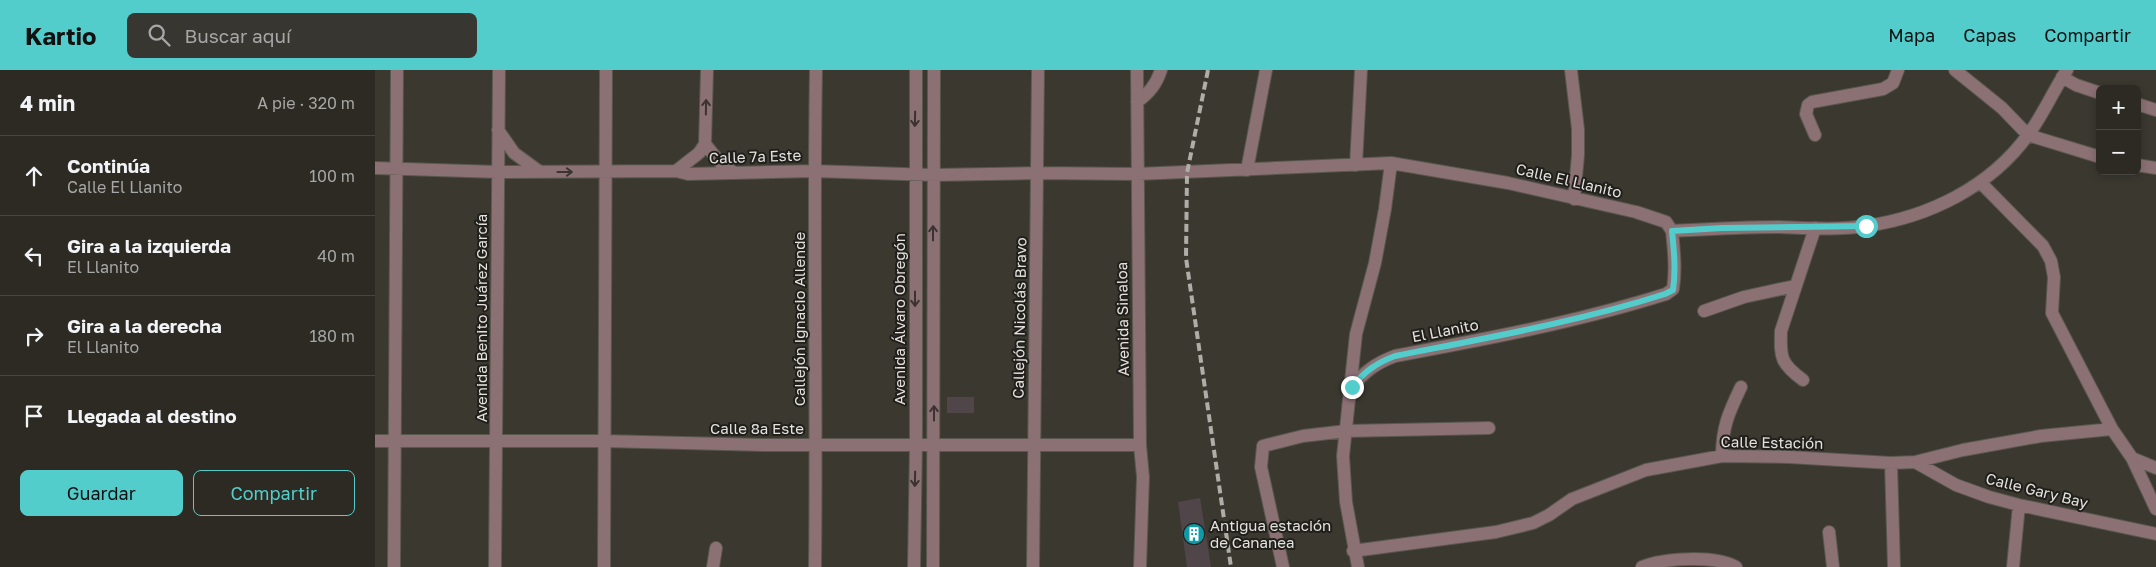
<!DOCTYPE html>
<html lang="es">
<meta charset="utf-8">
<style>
:root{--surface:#2c2a23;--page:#383630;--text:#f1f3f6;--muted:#a6a7a6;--line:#484641;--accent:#53cdcb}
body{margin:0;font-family:"Golos Text",sans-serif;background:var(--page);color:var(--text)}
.controls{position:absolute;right:15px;top:15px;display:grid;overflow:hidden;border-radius:8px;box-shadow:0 2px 8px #0003}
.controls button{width:45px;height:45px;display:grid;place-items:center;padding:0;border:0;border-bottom:1px solid var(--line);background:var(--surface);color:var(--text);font:25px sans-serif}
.stop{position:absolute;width:15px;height:15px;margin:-11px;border:4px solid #53cdcb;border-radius:50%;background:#fff}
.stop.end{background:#53cdcb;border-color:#fff;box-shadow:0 1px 5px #0008}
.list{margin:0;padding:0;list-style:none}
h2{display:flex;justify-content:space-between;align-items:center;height:65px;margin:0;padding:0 20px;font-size:21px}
h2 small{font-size:16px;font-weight:400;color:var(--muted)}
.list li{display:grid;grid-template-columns:32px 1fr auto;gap:15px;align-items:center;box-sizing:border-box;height:80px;padding:0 20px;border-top:1px solid var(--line)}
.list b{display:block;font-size:19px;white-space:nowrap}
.list p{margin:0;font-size:16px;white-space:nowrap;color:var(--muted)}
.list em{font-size:16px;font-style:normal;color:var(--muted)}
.actions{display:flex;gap:10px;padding:15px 20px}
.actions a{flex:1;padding:11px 0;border:1px solid var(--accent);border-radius:8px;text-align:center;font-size:18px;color:var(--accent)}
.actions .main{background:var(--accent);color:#111}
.icon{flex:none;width:28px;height:28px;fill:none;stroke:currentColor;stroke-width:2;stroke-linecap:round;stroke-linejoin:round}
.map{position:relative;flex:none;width:1781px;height:497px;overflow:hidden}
header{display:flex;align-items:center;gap:30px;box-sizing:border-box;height:70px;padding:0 25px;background:var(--accent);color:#111}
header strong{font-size:24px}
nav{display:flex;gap:28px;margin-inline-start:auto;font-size:18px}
.search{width:350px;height:45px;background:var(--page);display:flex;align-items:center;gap:12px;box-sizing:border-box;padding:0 18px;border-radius:8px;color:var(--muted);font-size:19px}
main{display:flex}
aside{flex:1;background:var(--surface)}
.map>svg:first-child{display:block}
.building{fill:#50464a}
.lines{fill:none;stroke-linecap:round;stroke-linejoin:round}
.minor-casing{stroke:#59574e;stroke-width:14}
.minor{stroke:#8b7074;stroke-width:12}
.rail{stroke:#afada7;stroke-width:4;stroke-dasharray:8 4;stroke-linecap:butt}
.oneway{stroke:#3b3331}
.route{stroke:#53cdcb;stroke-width:6}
.labels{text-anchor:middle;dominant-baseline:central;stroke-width:4;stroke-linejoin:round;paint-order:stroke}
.street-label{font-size:15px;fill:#e4e2dd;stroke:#201f1b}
.poi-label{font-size:15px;fill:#e4e2dd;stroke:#201f1b;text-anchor:start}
</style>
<header>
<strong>Kartio</strong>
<div class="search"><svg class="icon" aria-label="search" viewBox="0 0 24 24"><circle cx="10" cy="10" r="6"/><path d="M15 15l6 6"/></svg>Buscar aquí</div>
<nav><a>Mapa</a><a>Capas</a><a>Compartir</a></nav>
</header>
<main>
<aside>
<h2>4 min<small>A pie · 320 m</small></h2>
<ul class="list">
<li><svg class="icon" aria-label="ahead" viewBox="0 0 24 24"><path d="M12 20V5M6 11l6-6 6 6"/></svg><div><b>Continúa</b><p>Calle El Llanito</p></div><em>100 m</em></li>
<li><svg class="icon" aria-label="left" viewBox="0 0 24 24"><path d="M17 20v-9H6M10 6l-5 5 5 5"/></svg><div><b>Gira a la izquierda</b><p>El Llanito</p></div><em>40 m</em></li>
<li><svg class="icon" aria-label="right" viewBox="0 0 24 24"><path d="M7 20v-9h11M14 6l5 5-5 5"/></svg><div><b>Gira a la derecha</b><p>El Llanito</p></div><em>180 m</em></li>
<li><svg class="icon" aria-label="arrive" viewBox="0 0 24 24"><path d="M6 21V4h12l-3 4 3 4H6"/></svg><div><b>Llegada al destino</b></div></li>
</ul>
<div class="actions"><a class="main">Guardar</a><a>Compartir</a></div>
</aside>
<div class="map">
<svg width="1781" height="497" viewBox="0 0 1781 497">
<rect width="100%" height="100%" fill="#3a382f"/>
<!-- building -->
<path class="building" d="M572,327H599V343H572Z
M825,428L836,497H812L803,432Z"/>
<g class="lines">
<!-- minor casing -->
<g class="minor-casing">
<path id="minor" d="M762,0L765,375L768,407L765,497
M1196,0L1203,59V85L1199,129
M1580,0L1627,38L1653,65L1725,87
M1687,7L1701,15L1725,23
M762,32C774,23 781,15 786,0
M1762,34L1781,40
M123,60L139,83L165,102
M1440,65L1431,44L1433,35L1437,32L1508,19L1518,13L1523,0
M330,74L347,95L358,102
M981,95L986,0
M1762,95L1781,98
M0,98L123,102L301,101L313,104L439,101L558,105L663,103L762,104L1016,93L1133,113L1261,142L1291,152L1297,161C1333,159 1368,157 1404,157C1433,158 1463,160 1491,156C1554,147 1615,117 1653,65C1668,45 1678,21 1692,0
M872,100L891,0
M301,101L324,83L330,74L332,0
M1606,113L1668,176L1676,191L1679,207L1677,243L1737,359L1757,388L1781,439
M1329,241L1369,227L1420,216
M1428,310C1406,294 1405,288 1406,261L1440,158
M977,317C989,302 1001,293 1020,286C1111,269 1202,252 1291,224L1298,219C1301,200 1299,181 1297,161
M0,371H229L392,375H765
M1347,386C1347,357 1354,342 1366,317
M1757,388L1781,398
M1540,392L1581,415L1614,427L1644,435L1781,464
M1516,393L1519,497
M1454,462L1458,497
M978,481L1121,462L1158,453L1174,445L1197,429L1271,400L1347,386L1414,387L1516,393L1540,392L1588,380L1666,366L1737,359
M19,497L22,0
M120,497L124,0
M229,497L231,0
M338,497L341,478
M440,497C442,331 438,166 441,0
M539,497L541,374V0
M558,497L559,0
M658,497L663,0
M908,497L886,397L888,376L928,366L971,361L1114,358
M983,497L971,432L968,386L981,264L1000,193L1010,139L1016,93
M1267,497C1288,488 1340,485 1361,497
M1638,497L1644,435"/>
</g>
<!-- minor -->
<use href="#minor" class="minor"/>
<!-- rail -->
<path class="rail" d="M833,0L812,103L811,188L856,497"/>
</g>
<!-- one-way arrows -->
<defs><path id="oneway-shaft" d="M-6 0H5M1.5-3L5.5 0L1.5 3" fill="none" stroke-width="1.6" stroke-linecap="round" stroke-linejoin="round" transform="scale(1.25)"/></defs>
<g class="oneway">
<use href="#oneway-shaft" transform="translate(331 37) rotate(-89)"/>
<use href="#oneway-shaft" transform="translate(540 49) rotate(91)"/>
<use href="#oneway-shaft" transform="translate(190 102)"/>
<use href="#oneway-shaft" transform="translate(558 163) rotate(-90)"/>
<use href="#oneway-shaft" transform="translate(540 229) rotate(90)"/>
<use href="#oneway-shaft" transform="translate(559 343) rotate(-90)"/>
<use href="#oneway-shaft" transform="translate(540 409) rotate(91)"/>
</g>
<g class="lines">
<!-- route -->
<path class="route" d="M977,317C989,302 1001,293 1020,286C1111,268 1202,252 1290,224L1298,220C1301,200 1299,181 1297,161L1347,158L1491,156"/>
</g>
<!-- icons -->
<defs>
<g id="building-disc" transform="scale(1.125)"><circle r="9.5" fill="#0f9aa8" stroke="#201f1b"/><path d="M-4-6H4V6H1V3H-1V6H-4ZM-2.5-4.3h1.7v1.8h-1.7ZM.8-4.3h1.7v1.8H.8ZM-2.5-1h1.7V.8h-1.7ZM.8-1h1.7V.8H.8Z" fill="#fff"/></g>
</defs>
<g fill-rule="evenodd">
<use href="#building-disc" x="819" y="464"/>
</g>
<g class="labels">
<!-- street labels -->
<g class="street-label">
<text transform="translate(380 86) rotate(-2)">Calle 7ª Este</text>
<text transform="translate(1194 110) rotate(13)">Calle El Llanito</text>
<text transform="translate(106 248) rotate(-90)">Avenida Benito Juárez García</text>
<text transform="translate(644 248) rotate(-89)">Callejón Nicolás Bravo</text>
<text transform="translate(424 249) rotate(-90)">Callejón Ignacio Allende</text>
<text transform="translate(524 249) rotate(-90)">Avenida Álvaro Obregón</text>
<text transform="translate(747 249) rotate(-91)">Avenida Sinaloa</text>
<text transform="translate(1070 260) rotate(-11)">El Llanito</text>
<text x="382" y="358">Calle 8ª Este</text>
<text transform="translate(1397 372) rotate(1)">Calle Estación</text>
<text transform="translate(1662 420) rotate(14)">Calle Gary Bay</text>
</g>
<!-- poi labels -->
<g class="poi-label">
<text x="835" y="455">Antigua estación<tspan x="835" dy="17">de Cananea</tspan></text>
</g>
</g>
</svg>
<div class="controls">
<button>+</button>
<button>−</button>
</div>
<div class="stop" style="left:1491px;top:156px"></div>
<div class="stop end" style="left:977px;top:317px"></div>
</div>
</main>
